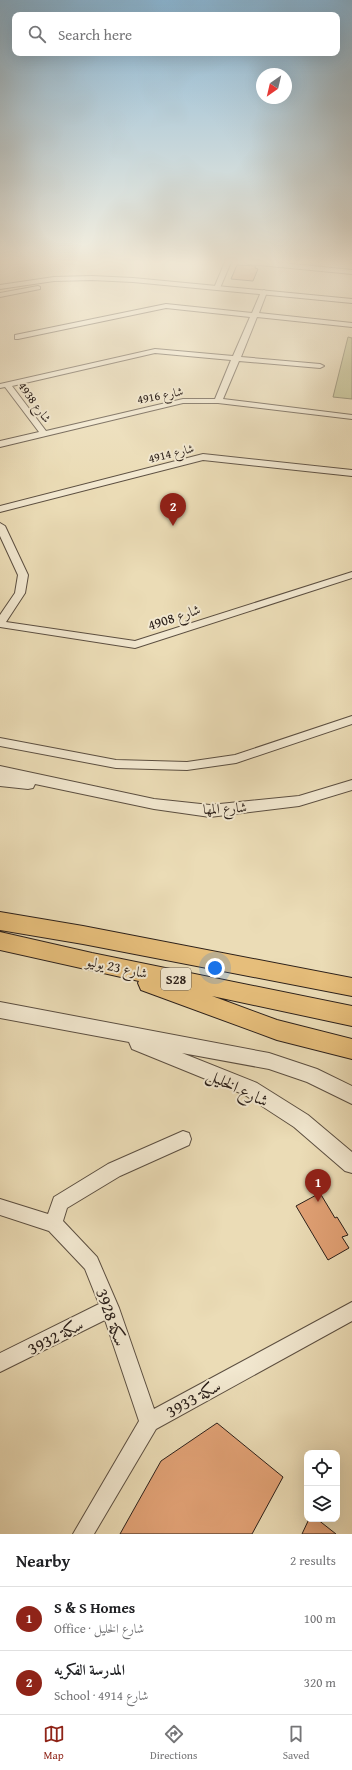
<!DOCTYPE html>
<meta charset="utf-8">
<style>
:root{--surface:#fff;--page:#f2f2f2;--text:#202124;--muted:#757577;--line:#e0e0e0;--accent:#8f2418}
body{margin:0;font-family:"Gentium Book Plus",Amiri,serif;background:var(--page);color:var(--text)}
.controls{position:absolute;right:12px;bottom:12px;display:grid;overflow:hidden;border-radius:8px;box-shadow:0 4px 16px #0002}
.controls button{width:36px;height:36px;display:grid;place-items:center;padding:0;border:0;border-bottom:1px solid var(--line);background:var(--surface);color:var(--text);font:20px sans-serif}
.compass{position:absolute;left:256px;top:68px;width:36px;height:36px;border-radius:50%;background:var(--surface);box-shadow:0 4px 16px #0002;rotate:214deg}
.you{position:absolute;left:215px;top:968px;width:14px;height:14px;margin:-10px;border:3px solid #fff;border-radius:50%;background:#1a73e8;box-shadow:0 0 0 6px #1a73e833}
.badge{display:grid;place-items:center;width:26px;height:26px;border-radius:50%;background:var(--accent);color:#fff;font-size:13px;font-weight:700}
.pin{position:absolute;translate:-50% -33px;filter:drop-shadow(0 1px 2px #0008)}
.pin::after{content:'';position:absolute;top:21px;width:14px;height:12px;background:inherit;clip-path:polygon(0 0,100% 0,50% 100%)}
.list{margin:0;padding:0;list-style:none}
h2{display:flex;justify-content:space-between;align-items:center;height:52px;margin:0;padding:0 16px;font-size:17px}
h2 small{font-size:13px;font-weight:400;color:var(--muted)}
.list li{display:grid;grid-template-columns:26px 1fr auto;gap:12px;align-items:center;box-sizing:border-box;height:64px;padding:0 16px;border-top:1px solid var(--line)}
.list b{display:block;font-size:15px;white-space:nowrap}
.list p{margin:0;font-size:13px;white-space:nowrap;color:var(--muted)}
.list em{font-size:13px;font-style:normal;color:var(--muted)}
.icon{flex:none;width:22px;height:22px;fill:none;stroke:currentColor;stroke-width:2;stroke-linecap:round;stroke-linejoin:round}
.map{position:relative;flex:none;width:352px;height:1534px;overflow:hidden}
.search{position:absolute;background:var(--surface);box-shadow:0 4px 16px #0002;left:12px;right:12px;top:12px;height:44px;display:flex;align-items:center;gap:10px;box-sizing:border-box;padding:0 14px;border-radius:8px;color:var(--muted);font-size:15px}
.sheet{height:180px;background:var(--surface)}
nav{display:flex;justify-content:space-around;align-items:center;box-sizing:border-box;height:56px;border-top:1px solid var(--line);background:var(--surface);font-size:11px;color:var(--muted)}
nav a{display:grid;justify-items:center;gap:2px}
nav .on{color:var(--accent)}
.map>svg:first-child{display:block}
.green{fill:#bdbf8a;stroke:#747052}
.building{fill:#e2a276;stroke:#2c201a}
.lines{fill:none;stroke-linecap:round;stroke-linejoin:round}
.minor-casing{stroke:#5c4f41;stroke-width:2}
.tertiary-casing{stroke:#5c4f41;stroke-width:2}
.primary-casing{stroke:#2c201a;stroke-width:2}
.minor{fill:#f2e8d0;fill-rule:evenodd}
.tertiary{fill:#f2e8d0;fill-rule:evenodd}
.primary{fill:#e6be7b;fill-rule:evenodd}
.labels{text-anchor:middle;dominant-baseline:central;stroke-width:4;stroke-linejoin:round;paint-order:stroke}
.far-street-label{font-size:12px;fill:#2c201a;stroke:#f2e8d0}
.shield{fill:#f2e8d0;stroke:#675c51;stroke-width:1}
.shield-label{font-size:13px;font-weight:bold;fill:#2c201a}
.street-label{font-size:14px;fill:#2c201a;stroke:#f2e8d0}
.near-street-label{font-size:17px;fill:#2c201a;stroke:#f2e8d0}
</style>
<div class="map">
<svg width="352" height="1534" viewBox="0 0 352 1534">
<rect width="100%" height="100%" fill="#ebdcb6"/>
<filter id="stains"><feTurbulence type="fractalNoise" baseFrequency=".005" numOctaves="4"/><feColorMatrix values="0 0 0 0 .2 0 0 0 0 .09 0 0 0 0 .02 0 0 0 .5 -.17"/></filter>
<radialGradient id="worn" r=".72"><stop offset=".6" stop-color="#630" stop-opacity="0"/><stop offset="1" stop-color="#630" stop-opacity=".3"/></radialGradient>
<!-- green -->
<path class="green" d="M348,337L352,338V399L333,397Z"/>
<!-- building -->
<path class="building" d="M237,265L256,266L255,268L258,269L253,281L231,279Z
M320,1193L335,1218L337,1217L348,1235L342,1237L349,1248L328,1260L296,1206Z
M217,1423L283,1477L252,1534H120L161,1461Z
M309,1519H317L336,1534H302Z"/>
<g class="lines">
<!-- minor casing -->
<g class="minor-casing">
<path id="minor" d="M225,262H231L220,288L215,289L214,288Z
M245,262H272L352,270V274L248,264Z
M38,286L40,287V289L0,297V293Z
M264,290L267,292L259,313L352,323V327L257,317L241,357L320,364L324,366L320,368L239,361L223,399L352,415V419L218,403H183L0,447V441L39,432L5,387L0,388V384L155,349L233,356L250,317L166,308L18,339H15V335L166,304L252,313L261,292ZM155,353L231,360L215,399H183L46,431L12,386Z
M203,454L352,470V476L203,460L0,512V506Z
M0,523L5,526L28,575L25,593L6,622L135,641L352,572V578L135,648L0,627V615L15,593L18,575L0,536Z
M352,716V724L236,763L187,770L116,768L0,746V738L116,760L187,762L235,755Z
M183,1131L189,1133L191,1139L189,1145L120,1176L67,1208L63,1221L97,1257L119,1308L154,1409L352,1302V1321L156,1429L94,1534H73L139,1421L105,1320L0,1372V1353L99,1304L85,1269L49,1231L0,1215V1199L48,1214L54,1197L108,1164Z"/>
</g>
<!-- tertiary casing -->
<g class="tertiary-casing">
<path id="tertiary" d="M92,276L133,278L352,299V303L133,282L92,280L54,281L0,289V285L54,277Z
M0,766L154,799L210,805L299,796L352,780V790L299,806L210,817L154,809L35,784L33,788L28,789L0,786Z
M0,1002L269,1053L317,1069L352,1086V1104L307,1082L269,1069L182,1053L257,1083L308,1115L352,1152V1173L345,1171L294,1127L245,1095L132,1049L129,1042L0,1018Z"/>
</g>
<!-- primary casing -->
<g class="primary-casing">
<path id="primary" d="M0,912L83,926L352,978V996L83,944L0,930Z
M0,932L92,953L352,1006V1026L212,996L277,1020L352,1039V1059L277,1040L141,990L138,983L139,981L0,950Z"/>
</g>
<!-- minor -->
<use href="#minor" class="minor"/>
<!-- tertiary -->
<use href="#tertiary" class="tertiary"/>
<!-- primary -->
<use href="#primary" class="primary"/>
</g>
<!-- sky -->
<linearGradient id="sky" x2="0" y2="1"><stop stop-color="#89b6d5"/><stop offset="0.55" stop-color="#f6efde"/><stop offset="1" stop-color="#f6efde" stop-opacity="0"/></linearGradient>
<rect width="352" height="477" fill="url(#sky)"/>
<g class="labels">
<!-- far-street labels -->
<g class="far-street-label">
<text transform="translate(160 395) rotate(-11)">4916 شارع</text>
<text transform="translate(35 402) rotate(54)">شارع 4938</text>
<text transform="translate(171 453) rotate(-14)">4914 شارع</text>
</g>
<!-- shield labels -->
<rect class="shield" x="161" y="968" width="30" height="22" rx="3"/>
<g class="shield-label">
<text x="176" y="979">S28</text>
</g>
<!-- street labels -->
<g class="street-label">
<text transform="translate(174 617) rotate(-18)">4908 شارع</text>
<text transform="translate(225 808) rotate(-3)">شارع المها</text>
<text transform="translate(117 967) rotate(12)">شارع 23 يوليو</text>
</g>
<!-- near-street labels -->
<g class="near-street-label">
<text transform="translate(238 1087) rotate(26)">شارع الخليل</text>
<text transform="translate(112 1317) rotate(70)">سكة 3928</text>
<text transform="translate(55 1336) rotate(-27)">سكة 3932</text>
<text transform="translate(193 1398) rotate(-29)">سكة 3933</text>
</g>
</g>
<rect width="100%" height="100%" filter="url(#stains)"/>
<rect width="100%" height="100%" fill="url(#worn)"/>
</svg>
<div class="controls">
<button><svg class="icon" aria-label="locate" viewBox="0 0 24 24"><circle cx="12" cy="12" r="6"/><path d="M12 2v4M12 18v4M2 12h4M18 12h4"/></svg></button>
<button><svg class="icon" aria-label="layers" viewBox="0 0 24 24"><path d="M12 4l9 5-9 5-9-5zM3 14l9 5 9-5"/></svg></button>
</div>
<svg class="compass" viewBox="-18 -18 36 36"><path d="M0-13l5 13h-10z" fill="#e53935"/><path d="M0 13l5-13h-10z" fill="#757577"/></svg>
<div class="you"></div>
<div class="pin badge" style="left:318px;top:1202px">1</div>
<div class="pin badge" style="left:173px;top:526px">2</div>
<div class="search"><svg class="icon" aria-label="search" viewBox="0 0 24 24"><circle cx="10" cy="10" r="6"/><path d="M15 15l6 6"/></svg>Search here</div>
</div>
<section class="sheet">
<h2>Nearby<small>2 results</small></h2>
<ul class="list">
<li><span class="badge">1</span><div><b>S &amp; S Homes</b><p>Office · شارع الخليل</p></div><em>100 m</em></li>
<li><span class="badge">2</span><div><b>المدرسة الفكريه</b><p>School · 4914 شارع</p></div><em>320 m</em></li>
</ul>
</section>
<nav>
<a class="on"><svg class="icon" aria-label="map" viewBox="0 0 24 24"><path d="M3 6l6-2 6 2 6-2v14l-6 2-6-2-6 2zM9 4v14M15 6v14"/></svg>Map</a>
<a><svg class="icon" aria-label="directions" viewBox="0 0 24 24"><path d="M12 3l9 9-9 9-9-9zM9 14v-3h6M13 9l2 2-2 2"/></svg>Directions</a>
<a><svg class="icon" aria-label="saved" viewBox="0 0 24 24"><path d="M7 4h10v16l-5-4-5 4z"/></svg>Saved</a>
</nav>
